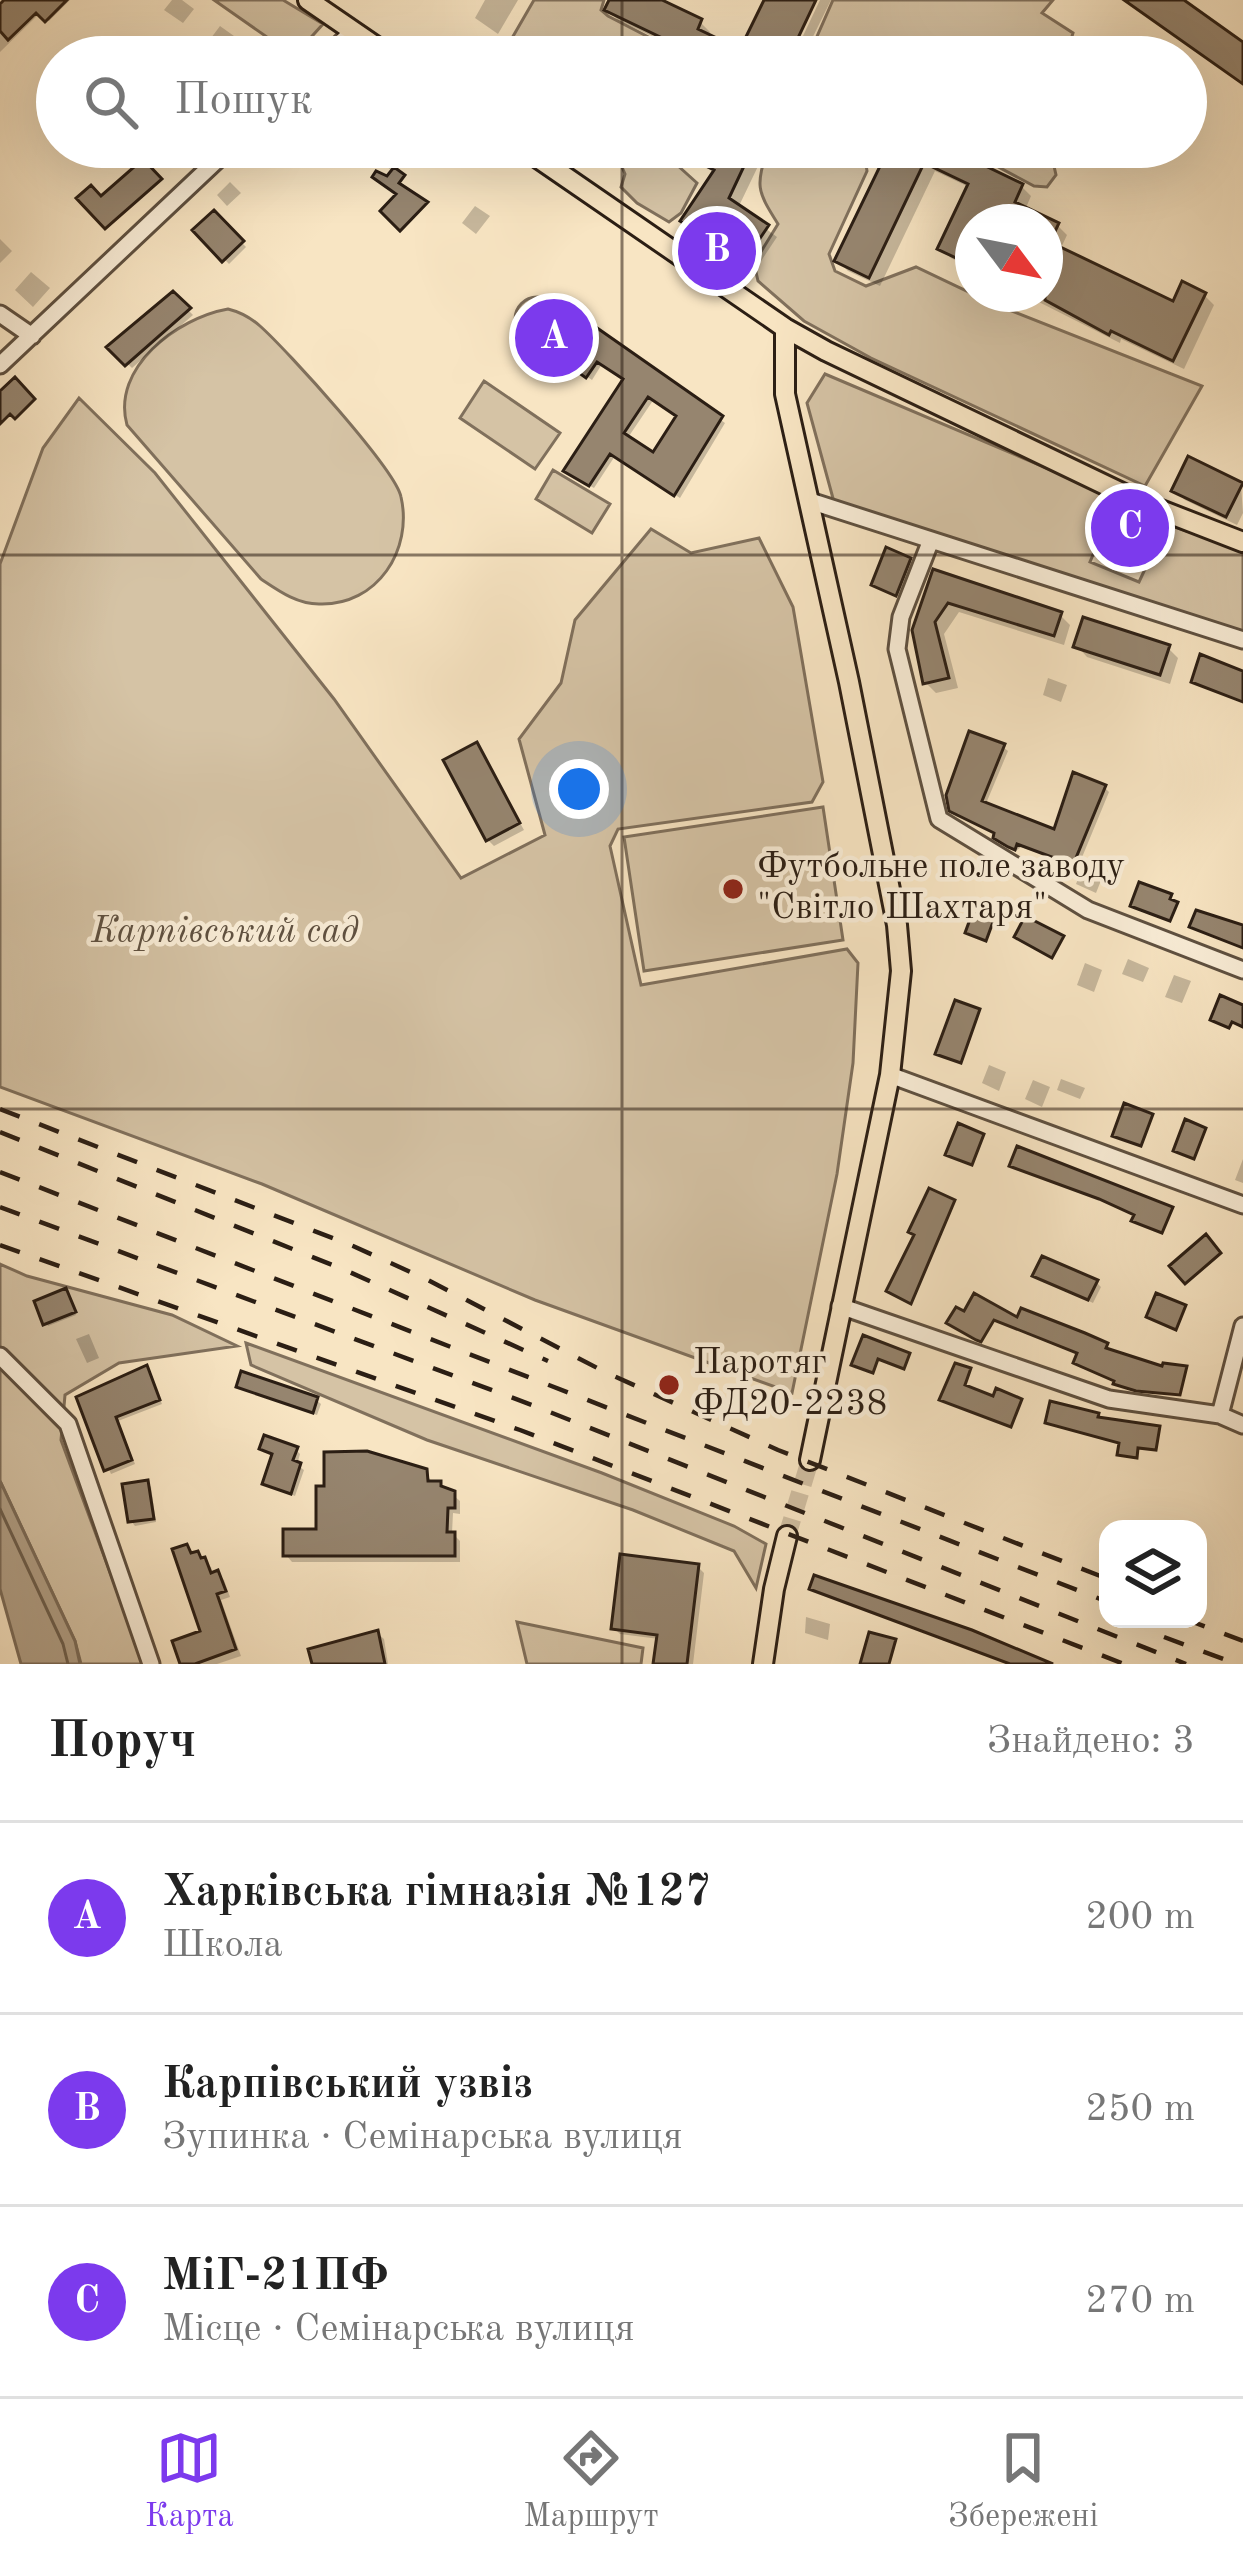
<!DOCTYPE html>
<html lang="uk">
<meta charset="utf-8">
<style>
:root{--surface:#fff;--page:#f2f2f2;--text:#222;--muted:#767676;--line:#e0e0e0;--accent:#7c3aed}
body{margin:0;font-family:"Old Standard TT",serif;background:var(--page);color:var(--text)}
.controls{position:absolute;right:36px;bottom:36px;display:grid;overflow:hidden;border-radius:24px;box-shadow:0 12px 48px #0002}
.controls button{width:108px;height:108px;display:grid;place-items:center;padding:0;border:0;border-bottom:3px solid var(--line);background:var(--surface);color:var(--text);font:60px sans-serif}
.compass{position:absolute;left:955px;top:204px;width:108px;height:108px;border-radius:50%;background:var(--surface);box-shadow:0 12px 48px #0002;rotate:122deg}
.you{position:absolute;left:579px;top:789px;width:42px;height:42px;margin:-30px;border:9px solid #fff;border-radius:50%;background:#1a73e8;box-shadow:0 0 0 18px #1a73e833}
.badge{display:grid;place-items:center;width:78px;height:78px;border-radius:50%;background:var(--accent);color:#fff;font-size:39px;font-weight:700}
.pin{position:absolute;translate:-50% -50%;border:6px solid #fff;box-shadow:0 3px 12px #0006}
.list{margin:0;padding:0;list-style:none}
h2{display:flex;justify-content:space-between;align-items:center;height:156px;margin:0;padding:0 48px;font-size:51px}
h2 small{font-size:39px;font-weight:400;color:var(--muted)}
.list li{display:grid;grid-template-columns:78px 1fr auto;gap:36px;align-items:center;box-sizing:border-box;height:192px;padding:0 48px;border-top:3px solid var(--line)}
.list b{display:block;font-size:45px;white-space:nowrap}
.list p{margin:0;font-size:39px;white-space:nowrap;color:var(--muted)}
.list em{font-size:39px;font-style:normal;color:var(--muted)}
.icon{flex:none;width:66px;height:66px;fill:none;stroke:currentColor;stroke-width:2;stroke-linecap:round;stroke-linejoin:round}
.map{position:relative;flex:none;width:1243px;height:1664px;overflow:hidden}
.search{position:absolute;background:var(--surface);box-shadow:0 12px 48px #0002;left:36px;right:36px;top:36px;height:132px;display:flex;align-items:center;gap:30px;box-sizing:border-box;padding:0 42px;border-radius:66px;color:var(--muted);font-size:45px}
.sheet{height:732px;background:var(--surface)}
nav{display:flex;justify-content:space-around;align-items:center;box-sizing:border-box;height:168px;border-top:3px solid var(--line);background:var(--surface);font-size:33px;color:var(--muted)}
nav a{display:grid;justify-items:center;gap:6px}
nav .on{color:var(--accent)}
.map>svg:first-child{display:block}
.green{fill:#d5c3a5;stroke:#80705c;stroke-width:3}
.water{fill:#b2a188;stroke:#7c6d5a;stroke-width:3}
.shadow{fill:#0003;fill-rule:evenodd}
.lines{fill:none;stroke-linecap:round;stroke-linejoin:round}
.shore{stroke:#6e604e;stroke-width:3}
.building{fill:#96856f;stroke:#2b1e14;stroke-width:3;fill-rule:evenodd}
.major-tunnel{stroke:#cfbda0;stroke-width:18;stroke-dasharray:18 9;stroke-linecap:butt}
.minor-casing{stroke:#5e5040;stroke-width:21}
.major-casing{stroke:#2b1e14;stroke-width:24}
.minor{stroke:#faeed8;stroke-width:15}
.major{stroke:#f8e5c3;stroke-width:18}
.rail{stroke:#2b1e14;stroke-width:4.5;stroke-dasharray:21 21;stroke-linecap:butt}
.grid{fill:none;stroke:#2b1e14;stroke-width:3;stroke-opacity:0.55}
.poi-dot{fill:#8f2418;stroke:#faeed8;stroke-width:4.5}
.labels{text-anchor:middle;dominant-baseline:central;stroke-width:9;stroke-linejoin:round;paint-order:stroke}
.poi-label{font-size:36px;fill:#2b1e14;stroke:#faeed8;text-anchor:start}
.park-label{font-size:36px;font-style:italic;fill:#5e5040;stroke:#faeed8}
</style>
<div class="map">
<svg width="1243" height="1664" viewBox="0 0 1243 1664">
<rect width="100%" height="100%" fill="#f8e5c3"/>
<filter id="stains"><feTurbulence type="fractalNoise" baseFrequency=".00167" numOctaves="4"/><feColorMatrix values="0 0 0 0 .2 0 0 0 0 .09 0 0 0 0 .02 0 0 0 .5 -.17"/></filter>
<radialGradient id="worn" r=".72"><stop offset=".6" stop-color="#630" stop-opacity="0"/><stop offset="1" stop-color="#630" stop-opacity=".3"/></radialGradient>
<!-- green -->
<path class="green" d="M214,0H283L323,24L294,56Z
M534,0H604L601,10L608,16L687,57H501Z
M833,0H1053L1042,13L1073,33L1066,57H808Z
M561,147H657L697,183L681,213L669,222L637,203L621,187L625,174L622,167L603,156L582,162Z
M768,147H846L865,158L867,171L829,254L835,271L866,286L916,267L994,304L1202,386L1145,486L871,358L804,321L758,281L754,263L778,224C756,189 756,187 768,147Z
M961,147H1043L1051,153L1056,175L1047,187L1034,186Z
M515 319a22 22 0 1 1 44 0a22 22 0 1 1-44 0Z
M228,309C240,312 251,318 260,326C286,349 396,470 401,497C413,549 378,606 319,604C297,604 279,591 261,579L127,425C111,368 177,318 228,309Z
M825,374L1117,498L1090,562L1139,582L1166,524L1243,550V634L834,502L807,403Z
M484,381L560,433L535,469L460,418Z
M79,398L155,473L334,699L461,878L545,835L519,739L561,683L575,620L651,529L691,553L759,538L793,607L823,782L812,802L618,829L610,846L641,985L847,949L858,963L853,1063L837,1174L792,1393L535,1300L262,1184L0,1087V564L43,448Z
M553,470L610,504L592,533L536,499Z
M823,807L843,940L644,971L624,837Z
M0,1264L27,1276L172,1315L237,1346L119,1363L65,1395L61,1440L144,1664H81L75,1641L0,1481Z
M246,1343L602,1473L734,1526L766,1544L756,1588L734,1551L633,1510L427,1440L251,1365Z
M517,1622L643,1648L641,1664H527Z"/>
<!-- water -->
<path class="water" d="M0,1481L75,1641L80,1664H21L0,1589Z"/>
<!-- shadow -->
<path class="shadow" d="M21,0H70L49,21L40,13L0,52V8Z
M172,0H182L194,9L183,23L164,10Z
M485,0H518L498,34L475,18Z
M612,0H655L700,22L710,32L708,37L742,53L767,0H813L786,57H696L618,20L608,10Z
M820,0H831L803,57H793Z
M220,26L234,36L225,48L211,38Z
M376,147H392L401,153L390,168L403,177L397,185L400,194L388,180L394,172L371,155Z
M665,147H760L756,155L761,160L738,208L777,237L755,270L694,230L716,173Z
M855,147H939L1022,187L1031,196L1025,210L1057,225L1067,235L1060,250L1174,305L1204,295L1214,305L1184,369L1121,339L1120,343L1023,294H1045V222H973V269L951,258L941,248L969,187L935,171L880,286L848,271L838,261L885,162Z
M230,182L241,193L227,206L217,195Z
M475,206L490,216L476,234L462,223Z
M214,214L246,247L229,264L196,230Z
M0,239L12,251L0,263Z
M31,272L50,288L33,307L15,290Z
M173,295L193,315L132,368L111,347Z
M580,321L725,423L680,498L615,456L594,488L571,475L626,380L602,364L592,380L562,359ZM654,399L680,417L654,456L627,439Z
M1241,485L1243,513L1237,525L1185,500L1175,490Z
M910,560L914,565L901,598L875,584Z
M933,575L1060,615L1070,625L1064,645L959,612L944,634L958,688L936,693L926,683Z
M1077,646L1168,648L1178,658L1170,684L1087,657Z
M1048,678L1067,685L1061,702L1043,695Z
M476,746L524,830L494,846L488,840Z
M1003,747L1008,751L985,806L1056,833L1104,787L1109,792L1078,867L1021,847L1016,851L949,796Z
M1082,869L1102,878L1096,893L1076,884Z
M1128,959L1149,968L1143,982L1122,974Z
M1085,963L1102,970L1094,992L1077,985Z
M1174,975L1191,981L1182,1003L1165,997Z
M989,1065L1006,1072L999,1091L982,1083Z
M1061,1079L1085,1088L1080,1099L1057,1090Z
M1033,1080L1050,1087L1042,1107L1025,1099Z
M1243,1159V1183L1235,1180Z
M1036,1276L1096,1282L1101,1287L1093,1303Z
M68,1294L76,1315L48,1326L46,1323Z
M89,1334L99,1358L87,1363L76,1339Z
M146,1369L162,1404L118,1421L135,1464L111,1474L80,1398Z
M239,1386L316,1400L321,1404L317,1415Z
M262,1449L296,1450L300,1454L297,1465L304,1470L295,1496L265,1483L274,1456Z
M425,1471L433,1484H440L460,1501V1514L453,1513L452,1533L460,1541V1562H292L286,1555Z
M147,1483L151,1487L156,1522L135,1526L131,1521Z
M187,1547L211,1567L213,1575L218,1574L224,1580L230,1597L221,1600L241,1656L217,1664H183L204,1633Z
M698,1567L704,1573L693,1664H656L659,1639L620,1634L614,1628Z
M806,1617L830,1624L828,1640L805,1633Z
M377,1633L384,1639L388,1664H315Z"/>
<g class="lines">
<!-- shore -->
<path class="shore" d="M0,1509L63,1644L68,1664"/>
</g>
<!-- building -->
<path class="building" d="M4,0H67L45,22L36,13L8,40L0,31V4Z
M609,0H662L702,19L698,29L740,49L764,0H816L789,57H702L604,10Z
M1124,0H1184L1243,42V84Z
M667,147H753L729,198L769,225L744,262L680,221L714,170Z
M861,147H946L1023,184L1015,202L1059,223L1050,242L1173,301L1182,281L1206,293L1173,361L1111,331L1109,335L1045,300V222H973V266L937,249L968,184L924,163L869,278L834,261L884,158Z
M143,159L162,179L105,229L76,198L91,185L101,196Z
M394,167L405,175L399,183L428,202L400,231L380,211L396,194L372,177L376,171L387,176Z
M214,210L244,241L222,262L192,230Z
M173,291L191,308L125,366L106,347Z
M580,316L723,416L674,496L610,454L589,486L563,471L623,379L597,362L586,378L554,355ZM648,397L676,416L653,452L624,433Z
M15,377L35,399L15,419L10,414L0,424V391Z
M1188,456L1243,483L1226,517L1171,491Z
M886,547L911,558L896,596L871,585Z
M933,569L1062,612L1054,636L948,603L935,622L949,678L923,684L912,630Z
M1083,617L1170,645L1160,675L1073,647Z
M1200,654L1243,671V702L1191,682Z
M969,731L1005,744L982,801L1054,829L1073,772L1106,785L1073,865L1017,844L1015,850L1008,847L993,838L994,833L949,811L946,795Z
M477,742L520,823L486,841L443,760Z
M1139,882L1172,894L1170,899L1178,902L1170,921L1130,906Z
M976,903L997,911L986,941L965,933Z
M1196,910L1243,925V948L1189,927Z
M1025,916L1064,936L1052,958L1014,937Z
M1220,995L1243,1005V1027L1232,1022L1229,1028L1210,1020Z
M955,1000L980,1009L961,1063L935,1054Z
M1124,1103L1153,1114L1141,1146L1112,1136Z
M1185,1119L1206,1128L1194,1159L1173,1151Z
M958,1123L984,1134L972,1165L945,1155Z
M1017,1146L1173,1207L1162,1233L1131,1221L1134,1215L1099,1199L1009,1166Z
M929,1188L955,1200L911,1304L886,1291L914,1235L908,1232Z
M1206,1234L1221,1253L1185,1284L1169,1266Z
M1042,1256L1098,1280L1088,1300L1032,1276Z
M66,1288L76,1312L43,1325L34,1301Z
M974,1293L1017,1317L1021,1308L1085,1333L1108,1343L1106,1348L1162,1366L1163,1363L1187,1366L1180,1395L1136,1391L1113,1384L1114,1381L1073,1363L1077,1353L994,1320L981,1342L976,1340L946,1323L956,1307L964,1311Z
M1156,1293L1186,1305L1176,1330L1146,1317Z
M863,1335L910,1353L904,1369L878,1359L873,1373L851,1365Z
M955,1363L971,1368L965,1385L993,1396L996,1388L1022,1399L1011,1427L939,1400Z
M147,1365L160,1400L116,1417L132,1460L104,1471L76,1397Z
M241,1371L318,1397L313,1413L236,1387Z
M1050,1401L1099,1413L1098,1417L1160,1426L1156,1450L1138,1448L1137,1458L1117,1455L1119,1443L1045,1423Z
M264,1435L298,1447L293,1460L301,1463L291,1494L262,1484L272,1454L259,1449Z
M367,1451L427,1469L428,1481H441V1486L455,1491V1508H448L447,1532H455V1556H283V1529H316V1486H324V1452Z
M148,1480L154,1519L128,1522L122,1484Z
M187,1544L191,1553L198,1551L201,1558L205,1557L211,1573L218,1570L226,1591L217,1594L236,1649L195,1664H180L172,1641L200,1631L172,1549Z
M620,1554L699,1564L687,1664H653L657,1635L611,1629Z
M814,1575L972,1630L1053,1664H1010L809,1589Z
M378,1630L385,1664H312L308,1649Z
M869,1632L896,1639L889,1664H860Z"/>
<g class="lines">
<!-- major-tunnel -->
<path class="major-tunnel" d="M787,1536L810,1460"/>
<!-- minor casing -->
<g class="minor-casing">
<path id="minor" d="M326,57L353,31
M0,314L32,336
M0,365L231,147
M810,501L1243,640
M931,540L901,617L897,649L939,819L1088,910L1243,970
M890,1075L1243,1205
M840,1306L1109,1399L1220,1415L1243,1425
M0,1356L68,1424L151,1664
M1220,1415L1243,1326"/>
</g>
<!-- major casing -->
<g class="major-casing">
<path id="major" d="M308,0L391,57
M522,147L785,328L826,351L1145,504L1243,542
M785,328V394L849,682L897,925L901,971L890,1075L810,1460
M763,1664L774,1589L787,1536"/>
</g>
<!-- minor -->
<use href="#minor" class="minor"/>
<!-- major -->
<use href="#major" class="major"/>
<!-- rail -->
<path class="rail" d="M0,1109L353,1246L426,1279L605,1372L778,1450L1108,1579
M0,1132L345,1270L548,1361
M0,1172L1108,1602
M0,1207L532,1405L1186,1664
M0,1245L520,1430L1124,1664
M1185,1619L1243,1641
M1164,1637L1237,1664"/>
</g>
<!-- grid -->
<path class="grid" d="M622,0V57M622,147V1664M0,555H1243M0,1109H1243"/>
<!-- markers -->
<g class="poi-dot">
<circle cx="733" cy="889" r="12"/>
<circle cx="669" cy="1385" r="12"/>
</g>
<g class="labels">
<!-- poi labels -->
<g class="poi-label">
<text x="757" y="868">Футбольне поле заводу<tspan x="757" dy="41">"Світло Шахтаря"</tspan></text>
<text x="693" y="1364">Паротяг<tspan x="693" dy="41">ФД20-2238</tspan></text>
</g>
<!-- park labels -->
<g class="park-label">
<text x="225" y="933">Карпівський сад</text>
</g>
</g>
<rect width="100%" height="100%" filter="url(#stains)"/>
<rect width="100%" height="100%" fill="url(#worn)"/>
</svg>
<div class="controls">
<button><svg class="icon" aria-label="layers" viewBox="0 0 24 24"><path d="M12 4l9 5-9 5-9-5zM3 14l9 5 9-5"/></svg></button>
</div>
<svg class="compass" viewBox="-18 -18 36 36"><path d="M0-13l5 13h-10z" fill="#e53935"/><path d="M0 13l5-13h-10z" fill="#767676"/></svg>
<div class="you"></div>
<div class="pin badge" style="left:554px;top:338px">A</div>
<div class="pin badge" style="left:717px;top:251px">B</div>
<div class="pin badge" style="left:1130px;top:528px">C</div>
<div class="search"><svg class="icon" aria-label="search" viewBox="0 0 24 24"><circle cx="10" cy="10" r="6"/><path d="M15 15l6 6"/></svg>Пошук</div>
</div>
<section class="sheet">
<h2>Поруч<small>Знайдено: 3</small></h2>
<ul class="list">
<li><span class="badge">A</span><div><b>Харківська гімназія №127</b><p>Школа</p></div><em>200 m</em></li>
<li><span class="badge">B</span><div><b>Карпівський узвіз</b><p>Зупинка · Семінарська вулиця</p></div><em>250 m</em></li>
<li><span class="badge">C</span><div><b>МіГ-21ПФ</b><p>Місце · Семінарська вулиця</p></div><em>270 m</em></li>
</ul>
</section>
<nav>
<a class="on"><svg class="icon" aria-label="map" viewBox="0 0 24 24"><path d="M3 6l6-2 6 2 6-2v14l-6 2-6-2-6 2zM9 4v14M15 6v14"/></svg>Карта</a>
<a><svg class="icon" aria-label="directions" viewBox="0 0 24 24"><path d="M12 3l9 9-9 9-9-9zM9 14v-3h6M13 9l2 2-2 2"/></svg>Маршрут</a>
<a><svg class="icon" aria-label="saved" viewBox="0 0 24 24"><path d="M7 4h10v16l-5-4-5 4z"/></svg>Збережені</a>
</nav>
